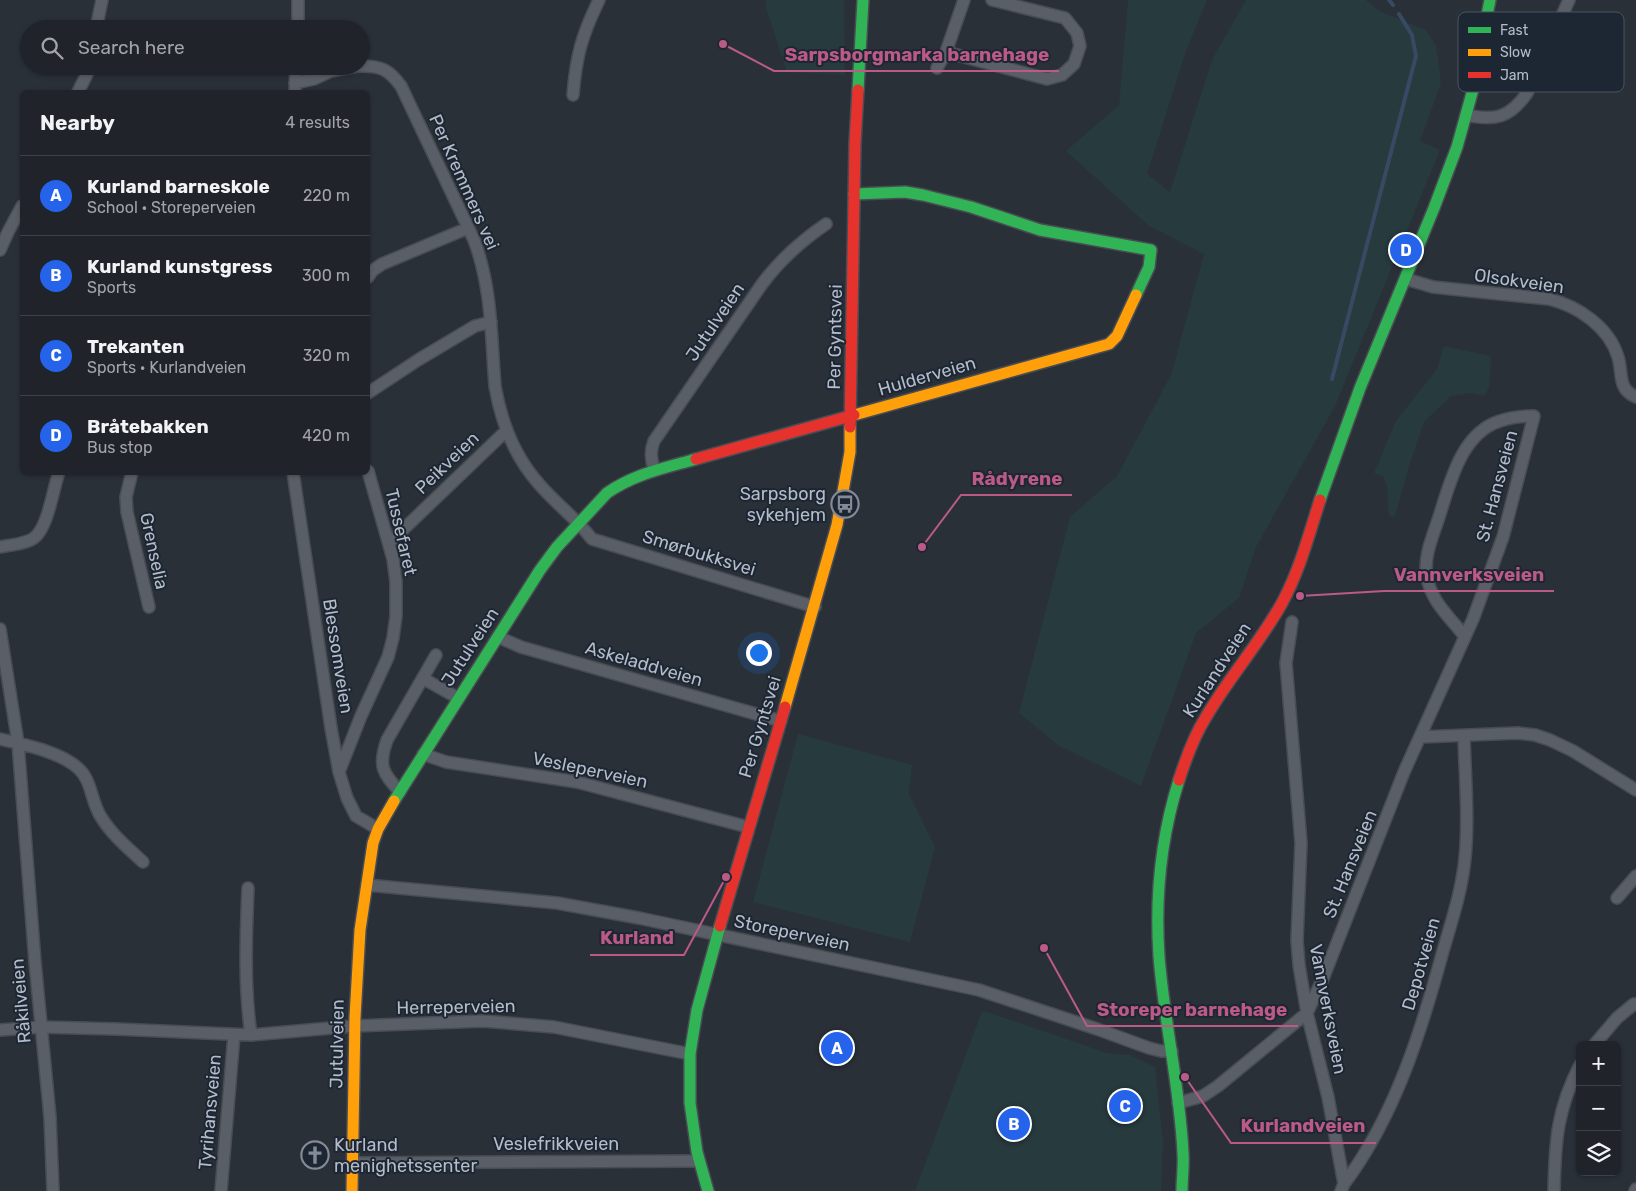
<!DOCTYPE html>
<meta charset="utf-8">
<style>
:root{--surface:#20242a;--page:#2d3036;--text:#f1f3f6;--muted:#a2a4a8;--line:#3d4147;--accent:#2563eb}
body{margin:0;font-family:Rubik,sans-serif;background:var(--page);color:var(--text)}
.controls{position:absolute;right:15px;bottom:15px;display:grid;overflow:hidden;border-radius:8px;box-shadow:0 1px 4px #0004}
.controls button{width:45px;height:45px;display:grid;place-items:center;padding:0;border:0;border-bottom:1px solid var(--line);background:var(--surface);color:var(--text);font:25px sans-serif}
.you{position:absolute;left:758px;top:652px;width:18px;height:18px;margin:-12px;border:4px solid #fff;border-radius:50%;background:#1a73e8;box-shadow:0 0 0 8px #1a73e833}
.badge{display:grid;place-items:center;width:32px;height:32px;border-radius:50%;background:var(--accent);color:#fff;font-size:16px;font-weight:700}
.pin{position:absolute;translate:-50% -50%;border:2px solid #fff;box-shadow:0 1px 5px #0006}
.list{margin:0;padding:0;list-style:none}
h2{display:flex;justify-content:space-between;align-items:center;height:65px;margin:0;padding:0 20px;font-size:21px}
h2 small{font-size:16px;font-weight:400;color:var(--muted)}
.list li{display:grid;grid-template-columns:32px 1fr auto;gap:15px;align-items:center;box-sizing:border-box;height:80px;padding:0 20px;border-top:1px solid var(--line)}
.list b{display:block;font-size:19px;white-space:nowrap}
.list p{margin:0;font-size:16px;white-space:nowrap;color:var(--muted)}
.list em{font-size:16px;font-style:normal;color:var(--muted)}
.icon{flex:none;width:28px;height:28px;fill:none;stroke:currentColor;stroke-width:2;stroke-linecap:round;stroke-linejoin:round}
.map{position:relative;flex:none;width:1636px;height:1191px;overflow:hidden}
.search{position:absolute;background:var(--surface);box-shadow:0 1px 4px #0004;left:20px;top:20px;width:350px;height:55px;display:flex;align-items:center;gap:12px;box-sizing:border-box;padding:0 18px;border-radius:28px;color:var(--muted);font-size:19px}
.panel{position:absolute;background:var(--surface);box-shadow:0 1px 4px #0004;left:20px;top:90px;width:350px;height:385px;border-radius:8px}
.map>svg:first-child{display:block}
.green{fill:#273a3e}
.lines{fill:none;stroke-linecap:round;stroke-linejoin:round}
.stream{stroke:#384963;stroke-width:4}
.street-casing{stroke:#484c53;stroke-width:14}
.fast-casing{stroke:#484c53;stroke-width:14}
.slow-casing{stroke:#484c53;stroke-width:14}
.jam-casing{stroke:#484c53;stroke-width:14}
.street{stroke:#5a5e66;stroke-width:11}
.fast{stroke:#30b455;stroke-width:11}
.slow{stroke:#ff9f0a;stroke-width:11}
.jam{stroke:#e5322d;stroke-width:11}
.labels{text-anchor:middle;dominant-baseline:central;stroke-width:4;stroke-linejoin:round;paint-order:stroke}
.street-label{font-size:18px;fill:#b4bcc9;stroke:#1d2633}
.poi-label{font-size:18px;fill:#b4bcc9;stroke:#1d2633;text-anchor:end}
.key{fill:#1d2633;stroke:#4a5360;stroke-width:1}
.key-label{font-size:14px;fill:#b4bcc9}
.leader{fill:none;stroke:#bc5a87;stroke-width:2}
.callout-dot{fill:#bc5a87;stroke:#1d2633;stroke-width:2}
.callout-label{font-size:19px;text-anchor:middle;font-weight:bold;fill:#bc5a87;stroke:#1d2633;stroke-width:4;stroke-linejoin:round;paint-order:stroke}
</style>
<div class="map">
<svg width="1636" height="1191" viewBox="0 0 1636 1191">
<rect width="100%" height="100%" fill="#2a3038"/>
<!-- green -->
<path class="green" d="M766,0H844L845,75L787,72L766,8Z
M1128,0H1207L1186,51L1147,174L1170,192L1212,60L1246,0H1366L1379,11L1426,30L1436,46L1441,83L1420,141L1440,150L1335,406L1256,547L1239,598L1196,633L1141,786L1058,745L1019,713L1070,517L1117,476L1171,375L1204,254L1149,226L1066,151L1119,105Z
M1444,346L1491,356L1489,387L1485,396L1471,393L1451,396L1424,422L1409,466L1395,516L1390,517C1385,502 1391,492 1383,476L1374,473L1396,421L1437,369Z
M798,734L912,765L909,794L935,847L910,942L753,902Z
M984,1011L1107,1053L1130,1055L1155,1067L1163,1142L1161,1191H915L981,1014Z"/>
<g class="lines">
<!-- stream -->
<path class="stream" d="M1389,0L1393,5
M1332,379L1416,56L1412,35L1399,14"/>
<!-- street casing -->
<g class="street-casing">
<path id="street" d="M964,0L946,52L1047,79L1062,75L1074,64L1080,46L1077,33L1065,18L992,0
M96,29L102,0
M298,29V0
M361,66C382,66 389,70 401,86L474,240C492,288 491,336 495,386C501,421 515,457 539,484C556,504 576,518 592,539L815,607
M937,68L946,52
M295,83L314,79L331,71L358,66
M78,92L91,66
M295,92L296,66
M573,95C576,56 582,35 599,0
M1466,115C1495,121 1510,118 1527,93L1569,0
M0,250L8,232L22,206
M368,277L372,271L382,264L468,228
M1406,279L1433,287L1549,299C1578,306 1609,327 1618,357C1623,373 1617,389 1636,397
M368,393L418,360L475,326L491,322
M654,469C651,459 650,451 654,441L762,284C780,260 801,241 826,224
M132,472L126,497L127,512L149,607
M293,472L331,728L339,772L347,798L356,816L378,829
M389,543L507,430
M0,547C10,545 26,544 34,538C48,528 53,489 59,472
M1292,622L1286,663L1301,843L1297,940L1299,965L1307,1013L1328,1097L1344,1184L1341,1191
M0,629L18,743L35,962L50,1117L53,1191
M498,637L521,647L781,721
M424,679L458,698
M1420,737L1518,733L1535,735L1550,740L1573,751L1636,790
M0,739C23,744 61,752 79,769C92,781 91,802 101,817C112,835 128,848 143,862
M423,754L446,762L577,782L748,827
M339,772L361,716L388,657L393,638L396,616V582L393,559L368,471
M400,792C382,772 378,766 387,740L436,655
M367,885L557,903L639,918L979,990L1097,1029L1149,1048L1161,1051H1172
M248,888C246,937 244,986 251,1035
M1617,898L1636,876
M0,1030L41,1027L116,1029L251,1035L354,1026L483,1021L554,1027L690,1054
M1594,1045L1617,1018L1634,1004
M1178,1103L1203,1096L1218,1086L1307,1013L1324,976L1404,772L1473,619L1503,537L1534,416C1522,416 1511,417 1500,421C1461,433 1450,483 1439,517C1433,536 1423,557 1427,577C1431,602 1451,618 1465,637
M353,1163L699,1161
M1344,1184C1395,1116 1421,1032 1443,951C1452,920 1462,890 1465,858C1469,818 1465,777 1464,736
M221,1191L234,1035
M1554,1191C1555,1142 1557,1109 1580,1065
M1635,1191L1636,1189"/>
</g>
<!-- fast casing -->
<g class="fast-casing">
<path id="fast" d="M858,90L863,0
M854,194L905,192L923,195L971,207L1040,230L1151,250L1149,267L1136,295
M1320,500L1360,388L1434,208L1457,147L1472,93L1490,0
M1179,780C1161,837 1155,897 1159,956C1164,1022 1180,1087 1183,1153C1184,1166 1182,1178 1182,1191
M394,801L540,570L557,547L607,493C634,474 665,468 696,459
M708,1191L697,1152L690,1103V1054L697,1010L720,926"/>
</g>
<!-- slow casing -->
<g class="slow-casing">
<path id="slow" d="M854,415L1109,344L1117,336L1136,295
M785,707L837,525L850,452V427
M352,1191L355,1017L360,930L373,843L378,829L394,801"/>
</g>
<!-- jam casing -->
<g class="jam-casing">
<path id="jam" d="M850,427L855,143L858,90
M696,459L854,415
M1179,780C1186,758 1194,736 1206,717C1229,677 1260,643 1282,603C1300,570 1309,534 1320,500
M720,926L785,707"/>
</g>
<!-- street -->
<use href="#street" class="street"/>
<!-- fast -->
<use href="#fast" class="fast"/>
<!-- slow -->
<use href="#slow" class="slow"/>
<!-- jam -->
<use href="#jam" class="jam"/>
</g>
<!-- icons -->
<defs>
<g id="bus-ring" transform="scale(1.4375)"><circle r="9.5" fill="#1d2633" stroke="#848b96" stroke-width="1.5"/><path d="M-5-6H5V4H4V6H2V4H-2V6H-4V4H-5ZM-3.5-4V0h7V-4ZM-3.5 1.2v1.5H-2V1.2ZM2 1.2v1.5H3.5V1.2Z" fill="#848b96"/></g>
<g id="church-ring" transform="scale(1.4375)"><circle r="9.5" fill="#1d2633" stroke="#848b96" stroke-width="1.5"/><path d="M-1.2-6h2.4v3.5h3.3v2.4h-3.3V6h-2.4V-.1h-3.3v-2.4h3.3Z" fill="#848b96"/></g>
</defs>
<g fill-rule="evenodd">
<use href="#bus-ring" x="845" y="504"/>
<use href="#church-ring" x="315" y="1155"/>
</g>
<g class="labels">
<!-- street labels -->
<g class="street-label">
<text transform="translate(464 182) rotate(66)">Per Kremmers vei</text>
<text transform="translate(1519 281) rotate(8)">Olsokveien</text>
<text transform="translate(715 322) rotate(-56)">Jutulveien</text>
<text transform="translate(835 337) rotate(-89)">Per Gyntsvei</text>
<text transform="translate(927 376) rotate(-16)">Hulderveien</text>
<text transform="translate(447 463) rotate(-44)">Peikveien</text>
<text transform="translate(1497 486) rotate(-75)">St. Hansveien</text>
<text transform="translate(401 532) rotate(77)">Tussefaret</text>
<text transform="translate(154 551) rotate(78)">Grenselia</text>
<text transform="translate(699 553) rotate(17)">Smørbukksvei</text>
<text transform="translate(470 647) rotate(-57)">Jutulveien</text>
<text transform="translate(338 656) rotate(81)">Blessomveien</text>
<text transform="translate(644 664) rotate(16)">Askeladdveien</text>
<text transform="translate(1217 670) rotate(-57)">Kurlandveien</text>
<text transform="translate(760 727) rotate(-73)">Per Gyntsvei</text>
<text transform="translate(590 770) rotate(12)">Vesleperveien</text>
<text transform="translate(1350 864) rotate(-68)">St. Hansveien</text>
<text transform="translate(792 933) rotate(12)">Storeperveien</text>
<text transform="translate(1421 964) rotate(-74)">Depotveien</text>
<text transform="translate(21 1001) rotate(-95)">Råkilveien</text>
<text transform="translate(456 1007) rotate(-1)">Herreperveien</text>
<text transform="translate(1328 1009) rotate(79)">Vannverksveien</text>
<text transform="translate(337 1044) rotate(-89)">Jutulveien</text>
<text transform="translate(210 1112) rotate(-85)">Tyrihansveien</text>
<text x="556" y="1144">Veslefrikkveien</text>
</g>
<!-- poi labels -->
<g class="poi-label">
<text x="826" y="494">Sarpsborg<tspan x="826" dy="21">sykehjem</tspan></text>
<text x="334" y="1145" text-anchor="start">Kurland<tspan x="334" dy="21">menighetssenter</tspan></text>
</g>
</g>
<!-- legend -->
<rect x="1458" y="12" width="166" height="80" rx="8" class="key"/>
<rect x="1468" y="27" width="23" height="6" fill="#30b455"/>
<rect x="1468" y="49" width="23" height="7" fill="#ff9f0a"/>
<rect x="1468" y="72" width="23" height="6" fill="#e5322d"/>
<g class="key-label">
<text x="1500" y="35">Fast</text>
<text x="1500" y="57">Slow</text>
<text x="1500" y="80">Jam</text>
</g>
<!-- callouts -->
<path class="leader" d="M723 44L774 71H1059M922 547L961 495H1072M1300 596L1384 591H1554M726 877L684 955H590M1044 948L1087 1026H1298M1185 1077L1231 1143H1376"/>
<g class="callout-dot">
<circle cx="723" cy="44" r="5"/>
<circle cx="922" cy="547" r="5"/>
<circle cx="1300" cy="596" r="5"/>
<circle cx="726" cy="877" r="5"/>
<circle cx="1044" cy="948" r="5"/>
<circle cx="1185" cy="1077" r="5"/>
</g>
<g class="callout-label">
<text x="917" y="61">Sarpsborgmarka barnehage</text>
<text x="1017" y="485">Rådyrene</text>
<text x="1469" y="581">Vannverksveien</text>
<text x="637" y="944">Kurland</text>
<text x="1192" y="1016">Storeper barnehage</text>
<text x="1303" y="1132">Kurlandveien</text>
</g>
</svg>
<div class="controls">
<button>+</button>
<button>−</button>
<button><svg class="icon" aria-label="layers" viewBox="0 0 24 24"><path d="M12 4l9 5-9 5-9-5zM3 14l9 5 9-5"/></svg></button>
</div>
<div class="you"></div>
<div class="pin badge" style="left:837px;top:1048px">A</div>
<div class="pin badge" style="left:1014px;top:1124px">B</div>
<div class="pin badge" style="left:1125px;top:1106px">C</div>
<div class="pin badge" style="left:1406px;top:250px">D</div>
<div class="search"><svg class="icon" aria-label="search" viewBox="0 0 24 24"><circle cx="10" cy="10" r="6"/><path d="M15 15l6 6"/></svg>Search here</div>
<section class="panel">
<h2>Nearby<small>4 results</small></h2>
<ul class="list">
<li><span class="badge">A</span><div><b>Kurland barneskole</b><p>School · Storeperveien</p></div><em>220 m</em></li>
<li><span class="badge">B</span><div><b>Kurland kunstgress</b><p>Sports</p></div><em>300 m</em></li>
<li><span class="badge">C</span><div><b>Trekanten</b><p>Sports · Kurlandveien</p></div><em>320 m</em></li>
<li><span class="badge">D</span><div><b>Bråtebakken</b><p>Bus stop</p></div><em>420 m</em></li>
</ul>
</section>
</div>
